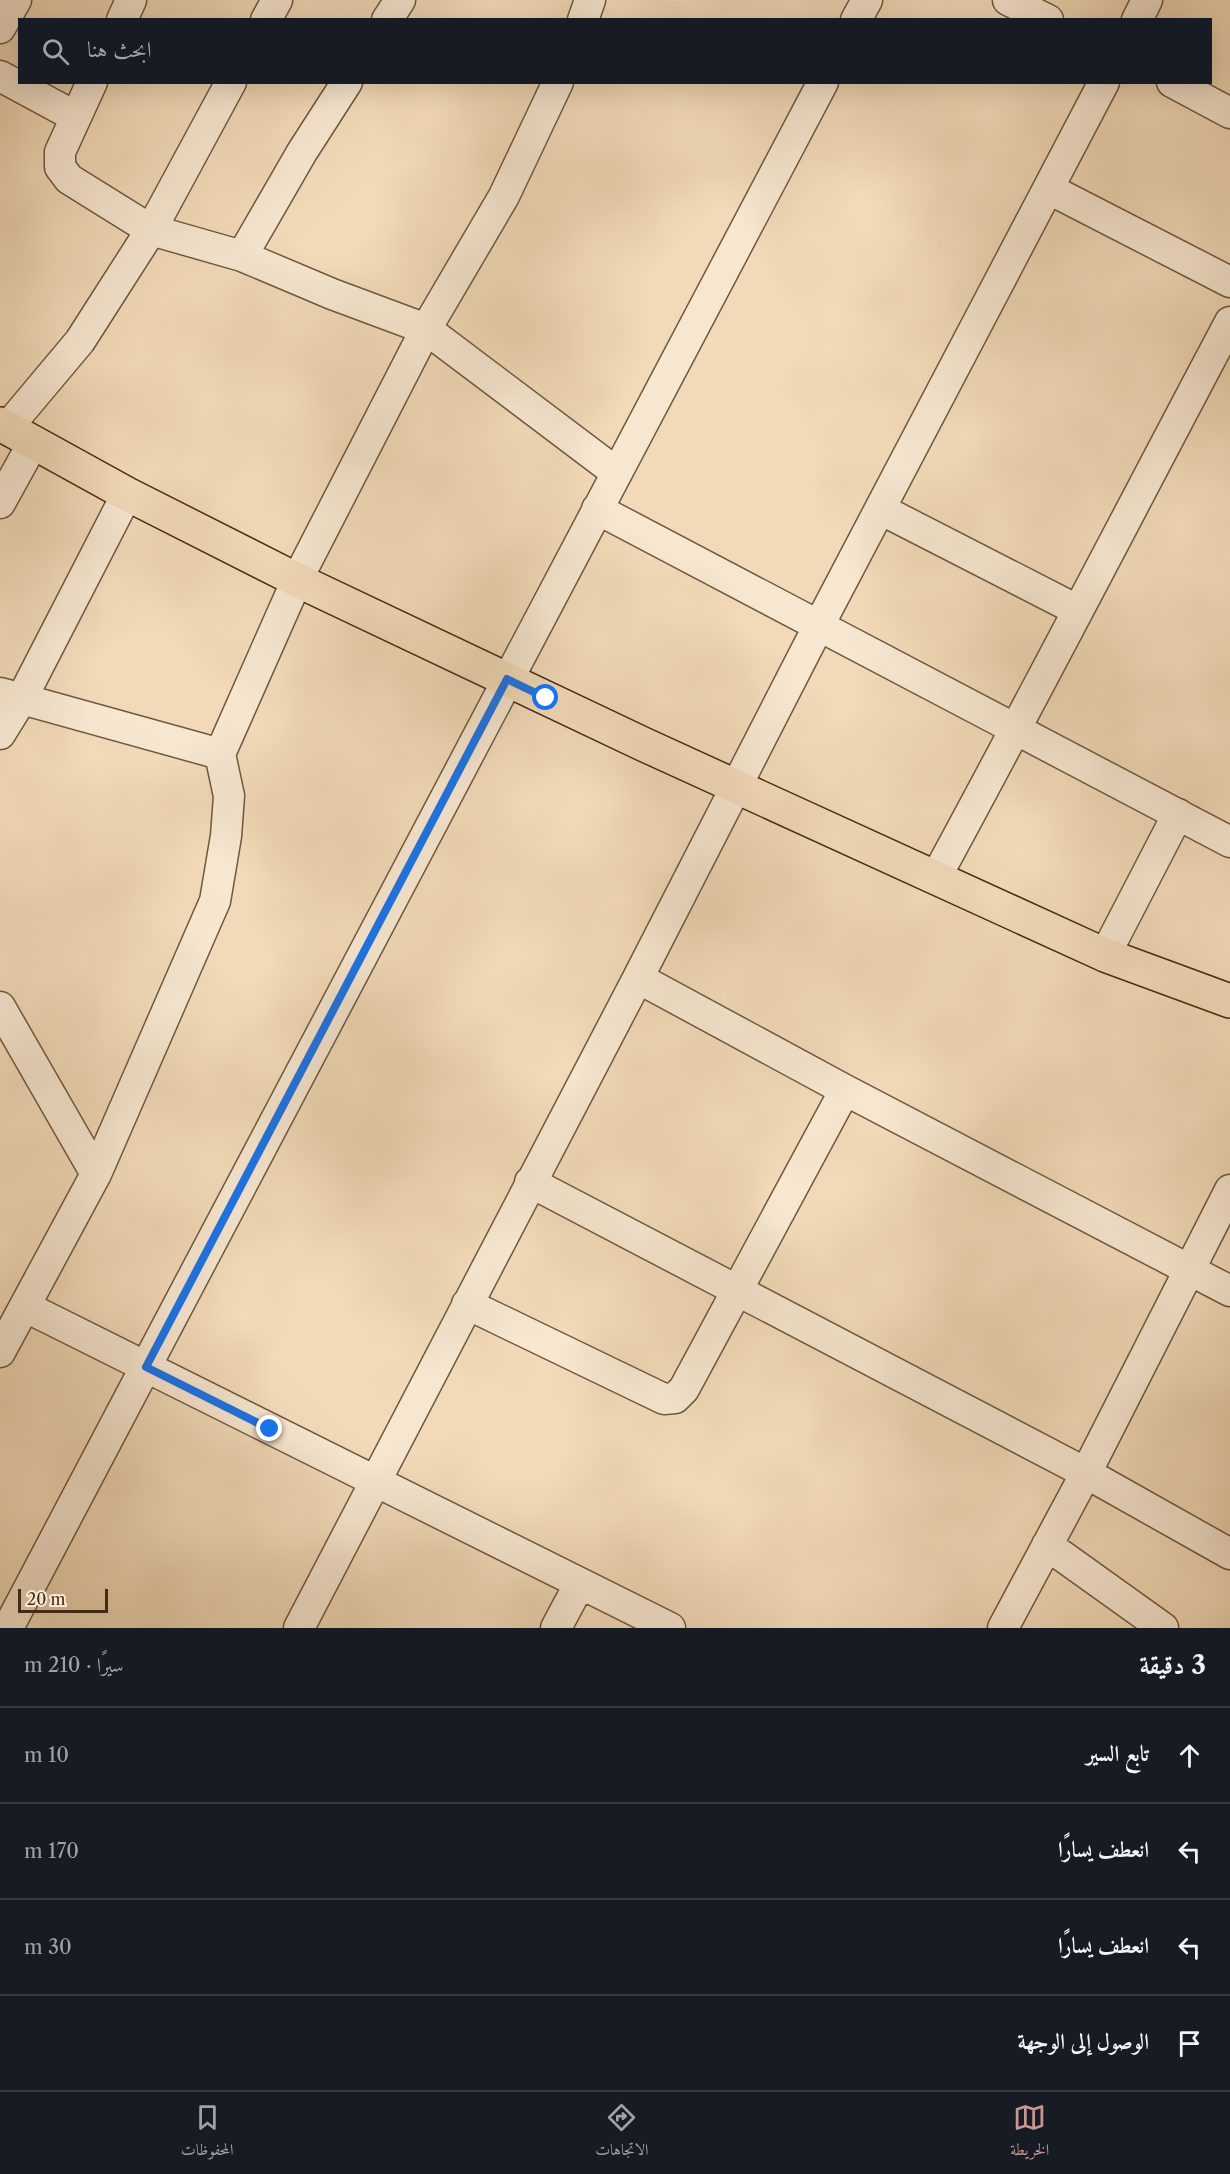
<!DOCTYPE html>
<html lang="ar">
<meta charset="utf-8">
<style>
:root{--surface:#171b24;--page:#242831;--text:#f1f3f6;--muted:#9ea1a6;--line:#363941;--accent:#c59692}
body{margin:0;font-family:"Libre Caslon Text",Amiri,serif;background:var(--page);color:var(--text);direction:rtl}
.scale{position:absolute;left:18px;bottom:15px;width:90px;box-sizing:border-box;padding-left:6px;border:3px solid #432c14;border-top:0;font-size:16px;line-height:21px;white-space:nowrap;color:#432c14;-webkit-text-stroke:4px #f7e7d1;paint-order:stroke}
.stop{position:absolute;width:18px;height:18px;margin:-14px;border:4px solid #1a73e8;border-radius:50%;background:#fff}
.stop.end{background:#1a73e8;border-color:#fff;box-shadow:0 2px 6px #0008}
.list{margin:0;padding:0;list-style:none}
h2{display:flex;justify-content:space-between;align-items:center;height:78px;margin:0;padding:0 24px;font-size:26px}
h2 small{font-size:20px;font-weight:400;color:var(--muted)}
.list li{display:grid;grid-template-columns:39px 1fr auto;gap:18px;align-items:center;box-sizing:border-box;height:96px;padding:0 24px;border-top:2px solid var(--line)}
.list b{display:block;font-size:22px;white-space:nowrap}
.list em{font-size:20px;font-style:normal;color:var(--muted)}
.icon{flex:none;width:33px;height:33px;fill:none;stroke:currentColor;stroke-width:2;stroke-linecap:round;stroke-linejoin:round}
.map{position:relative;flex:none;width:1230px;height:1628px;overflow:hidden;direction:ltr}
.search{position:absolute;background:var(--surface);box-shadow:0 6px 24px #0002;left:18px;right:18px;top:18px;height:66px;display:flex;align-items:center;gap:15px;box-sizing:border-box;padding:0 21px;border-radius:0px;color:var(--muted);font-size:22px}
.sheet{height:462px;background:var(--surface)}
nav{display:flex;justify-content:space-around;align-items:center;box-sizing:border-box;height:84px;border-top:2px solid var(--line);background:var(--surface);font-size:16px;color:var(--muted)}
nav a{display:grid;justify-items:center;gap:3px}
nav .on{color:var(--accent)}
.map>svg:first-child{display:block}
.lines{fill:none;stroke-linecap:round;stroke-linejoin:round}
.minor-casing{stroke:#6f583d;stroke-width:33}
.major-casing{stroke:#432c14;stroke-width:36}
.minor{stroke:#f7e7d1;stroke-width:30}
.major{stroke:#f2dab8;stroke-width:33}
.route{stroke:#1a73e8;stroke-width:8}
</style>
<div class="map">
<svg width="1230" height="1628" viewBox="0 0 1230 1628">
<rect width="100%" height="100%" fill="#f2dab8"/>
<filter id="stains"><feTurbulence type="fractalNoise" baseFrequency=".00333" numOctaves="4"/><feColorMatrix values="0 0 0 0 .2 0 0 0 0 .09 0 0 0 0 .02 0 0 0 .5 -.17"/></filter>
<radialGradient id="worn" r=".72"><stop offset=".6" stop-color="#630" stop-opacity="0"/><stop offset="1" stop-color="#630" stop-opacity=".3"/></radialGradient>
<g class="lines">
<!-- minor casing -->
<g class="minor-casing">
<path id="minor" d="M1008,0L1048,20
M122,20L131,0
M266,20L277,0
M387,20L400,0
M583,20L590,0
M856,20L867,0
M1137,20L1147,0
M0,28L16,0
M0,76L76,117
M92,82L60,152V167L69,179L151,230L242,256L332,294L426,329L617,473
M1172,82L1230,113
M1049,189L1230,282
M242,256L302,152L347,82
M7,428L80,341L151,230L231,82
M0,503L33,443
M597,509L1230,842
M880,509L1077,610
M0,693L220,754
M0,734L21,700L127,494
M936,877C1036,693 1132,507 1230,322
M1105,955L1178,814
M638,978L845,1090L1230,1291
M0,1007L96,1174
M530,1182L1086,1473L1230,1554
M467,1304L664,1399L675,1398L684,1389L845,1090
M26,1307L670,1628
M0,1352L96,1174L215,901L226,836L229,796L220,754L297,580L426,329L504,196L558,82
M1047,1545L1163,1628
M8,1628L823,82
M299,1628L638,978L818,627L1104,82
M556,1628L580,1583
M1003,1628L1086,1473L1230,1190"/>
</g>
<!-- major casing -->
<g class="major-casing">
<path id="major" d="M0,424L127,494L297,580L645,745L1105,955L1230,1001"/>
</g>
<!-- minor -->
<use href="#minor" class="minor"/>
<!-- major -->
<use href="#major" class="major"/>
</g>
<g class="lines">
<!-- route -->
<path class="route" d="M270,1429L146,1367L507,679L546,698"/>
</g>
<rect width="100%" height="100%" filter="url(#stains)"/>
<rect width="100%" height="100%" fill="url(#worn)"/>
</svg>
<div class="scale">20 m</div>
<div class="stop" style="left:546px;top:698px"></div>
<div class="stop end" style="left:270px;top:1429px"></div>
<div class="search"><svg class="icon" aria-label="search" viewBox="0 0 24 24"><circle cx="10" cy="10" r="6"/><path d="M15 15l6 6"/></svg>ابحث هنا</div>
</div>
<section class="sheet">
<h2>3 دقيقة<small>سيرًا · 210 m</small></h2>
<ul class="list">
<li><svg class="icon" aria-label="ahead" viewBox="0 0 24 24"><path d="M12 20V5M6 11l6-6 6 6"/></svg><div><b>تابع السير</b></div><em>10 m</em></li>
<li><svg class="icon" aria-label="left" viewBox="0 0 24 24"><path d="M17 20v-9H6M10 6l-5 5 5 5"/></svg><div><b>انعطف يسارًا</b></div><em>170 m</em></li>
<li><svg class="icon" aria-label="left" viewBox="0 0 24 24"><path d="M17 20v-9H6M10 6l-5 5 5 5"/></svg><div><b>انعطف يسارًا</b></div><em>30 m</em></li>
<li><svg class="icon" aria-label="arrive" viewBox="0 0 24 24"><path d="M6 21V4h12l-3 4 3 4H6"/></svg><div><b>الوصول إلى الوجهة</b></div></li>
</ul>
</section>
<nav>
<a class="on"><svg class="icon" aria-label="map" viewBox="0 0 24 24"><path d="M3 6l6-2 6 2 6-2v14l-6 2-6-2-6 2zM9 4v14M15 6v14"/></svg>الخريطة</a>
<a><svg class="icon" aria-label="directions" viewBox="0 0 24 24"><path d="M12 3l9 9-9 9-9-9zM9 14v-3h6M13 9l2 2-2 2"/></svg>الاتجاهات</a>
<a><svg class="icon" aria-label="saved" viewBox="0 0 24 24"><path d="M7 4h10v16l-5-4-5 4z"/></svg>المحفوظات</a>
</nav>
